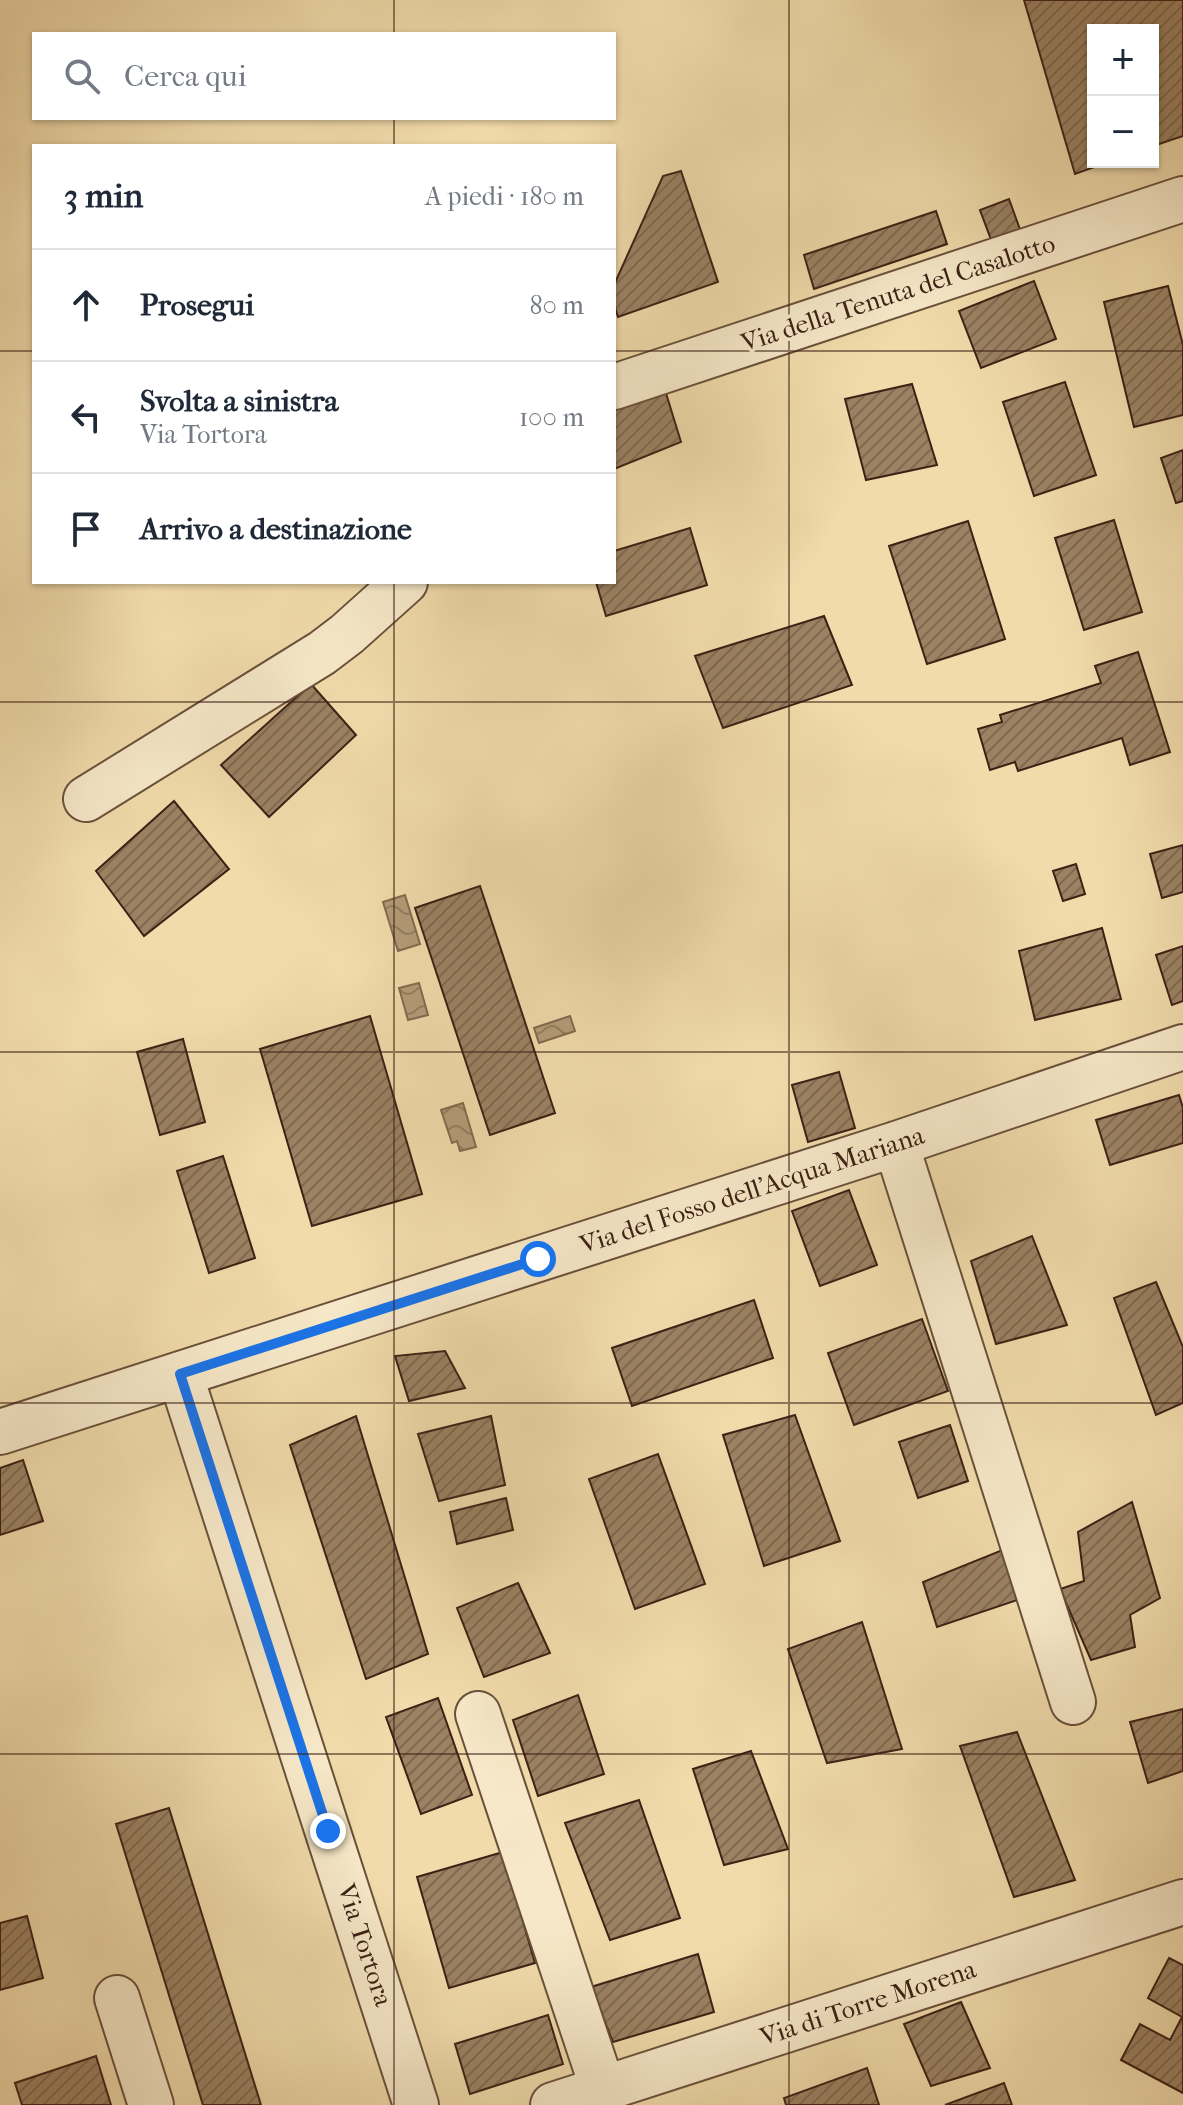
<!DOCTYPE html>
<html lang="it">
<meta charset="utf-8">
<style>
:root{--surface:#fff;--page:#f6f6f7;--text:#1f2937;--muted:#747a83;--line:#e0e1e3}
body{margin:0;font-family:"IM FELL French Canon",serif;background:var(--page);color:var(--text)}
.controls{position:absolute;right:24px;top:24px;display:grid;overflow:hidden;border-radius:0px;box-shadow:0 2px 6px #0004}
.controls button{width:72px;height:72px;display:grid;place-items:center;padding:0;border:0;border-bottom:2px solid var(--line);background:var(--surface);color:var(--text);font:40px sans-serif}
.stop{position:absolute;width:24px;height:24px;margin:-18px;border:6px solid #1a73e8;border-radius:50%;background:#fff}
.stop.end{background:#1a73e8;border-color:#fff;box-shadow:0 2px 8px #0008}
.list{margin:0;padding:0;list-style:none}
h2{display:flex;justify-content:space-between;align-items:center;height:104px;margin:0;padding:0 32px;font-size:34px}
h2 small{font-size:26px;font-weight:400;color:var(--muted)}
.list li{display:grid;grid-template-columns:52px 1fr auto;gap:24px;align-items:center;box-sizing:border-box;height:112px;padding:0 32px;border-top:2px solid var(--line)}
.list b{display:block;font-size:30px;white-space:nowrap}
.list p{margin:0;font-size:26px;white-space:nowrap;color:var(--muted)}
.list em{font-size:26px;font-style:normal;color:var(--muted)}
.icon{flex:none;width:44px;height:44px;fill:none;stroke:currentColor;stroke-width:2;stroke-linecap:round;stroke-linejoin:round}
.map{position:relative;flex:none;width:1183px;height:2105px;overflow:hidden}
.search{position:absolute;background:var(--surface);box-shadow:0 2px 6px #0004;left:32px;top:32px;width:584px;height:88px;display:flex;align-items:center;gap:20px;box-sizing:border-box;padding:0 28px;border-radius:0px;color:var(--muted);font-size:30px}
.panel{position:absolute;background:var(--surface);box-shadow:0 2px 6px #0004;left:32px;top:144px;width:584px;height:440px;border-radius:0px}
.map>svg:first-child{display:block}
.water{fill:url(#water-waves);stroke:#846b50;stroke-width:2}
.building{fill:url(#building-hatch);stroke:#3d2115;stroke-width:2}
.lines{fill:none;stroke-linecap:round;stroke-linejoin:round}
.minor-casing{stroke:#6a503a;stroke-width:48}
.minor{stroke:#f6e8c8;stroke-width:44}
.route{stroke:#1a73e8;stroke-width:10}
.grid{fill:none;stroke:#3d2115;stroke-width:2;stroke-opacity:0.55}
.labels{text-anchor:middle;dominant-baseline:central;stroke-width:7;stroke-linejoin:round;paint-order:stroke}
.street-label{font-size:26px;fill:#3d2115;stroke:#f6e8c8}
</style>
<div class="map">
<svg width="1183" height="2105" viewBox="0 0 1183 2105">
<defs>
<pattern id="water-waves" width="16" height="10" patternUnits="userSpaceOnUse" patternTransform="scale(2)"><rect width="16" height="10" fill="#b49c78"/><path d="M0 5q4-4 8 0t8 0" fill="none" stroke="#947f61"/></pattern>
<pattern id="building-hatch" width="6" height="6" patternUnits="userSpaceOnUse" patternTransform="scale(2)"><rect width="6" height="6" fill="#9b8263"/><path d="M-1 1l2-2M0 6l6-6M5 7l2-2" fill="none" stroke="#806a50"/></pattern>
</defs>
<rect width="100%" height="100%" fill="#f1dbab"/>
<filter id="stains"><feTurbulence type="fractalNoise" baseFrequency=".0025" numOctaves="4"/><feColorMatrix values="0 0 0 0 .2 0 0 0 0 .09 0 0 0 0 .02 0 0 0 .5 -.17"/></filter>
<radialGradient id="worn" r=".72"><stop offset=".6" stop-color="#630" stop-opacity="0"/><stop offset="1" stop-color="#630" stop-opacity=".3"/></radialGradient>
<!-- water -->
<path class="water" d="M405,895L420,944L398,951L383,902Z
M419,983L428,1015L408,1020L399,988Z
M570,1016L575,1031L539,1043L534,1028Z
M463,1103L476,1147L460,1151L457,1141L452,1143L441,1110Z"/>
<!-- building -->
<path class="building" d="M1024,0H1183V136L1153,146V30H1093V162H1108L1075,174Z
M681,171L718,282L618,317L614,304V285L663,176Z
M1009,199L1022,235L993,245L980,210Z
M936,211L947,244L814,289L804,255Z
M1034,281L1056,339L981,368L959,311Z
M1168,286L1183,345V415L1134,427L1104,302Z
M1065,382L1096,475L1034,496L1003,402Z
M912,384L937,465L866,480L845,399Z
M665,390L681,442L614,469V407Z
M1183,450V501L1176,503L1161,458Z
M1114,520L1142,612L1084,630L1055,538Z
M968,521L1005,639L927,664L889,546Z
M690,528L707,585L606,616L596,582H614V551Z
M824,616L852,685L723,728L695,656Z
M1138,652L1170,752L1130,765L1122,738L1018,771L1015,762L990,770L978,729L1002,722L1000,715L1101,683L1095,666Z
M311,684L356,735L269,817L221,765Z
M174,801L229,869L144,936L96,871Z
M1183,845V892L1162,898L1150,854Z
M1076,864L1085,894L1063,901L1053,871Z
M480,886L555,1113L490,1135L415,908Z
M1102,928L1121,999L1035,1020L1019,951Z
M1183,946V1001L1172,1005L1156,955Z
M370,1016L422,1194L312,1226L260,1049Z
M183,1039L205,1122L160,1135L137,1052Z
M839,1072L855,1128L808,1142L792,1085Z
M1179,1095L1183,1108V1143L1110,1165L1096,1120Z
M223,1156L255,1258L209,1273L177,1171Z
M849,1190L877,1265L820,1286L792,1211Z
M1032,1236L1067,1325L996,1344L971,1261Z
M1156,1282L1183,1347V1403L1156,1415L1114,1298Z
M754,1300L773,1358L632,1406L612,1348Z
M922,1319L948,1391L854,1425L828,1353Z
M445,1351L465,1388L409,1401L395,1356Z
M795,1415L840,1541L764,1566L723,1435Z
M356,1416L428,1654L366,1679L290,1445Z
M491,1416L505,1485L439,1501L418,1434Z
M950,1425L968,1481L918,1498L899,1442Z
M658,1454L705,1584L635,1609L589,1479Z
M23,1460L43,1521L0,1535V1468Z
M506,1498L513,1530L457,1544L450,1512Z
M1132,1502L1160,1598L1130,1615L1135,1647L1091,1660L1060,1589L1084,1581L1078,1532Z
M1005,1549L1023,1598L937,1627L923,1582Z
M518,1583L550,1653L484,1677L457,1608Z
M862,1622L902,1749L827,1763L788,1649Z
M578,1695L604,1774L538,1796L513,1720Z
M438,1698L472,1795L421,1814L386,1717Z
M1183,1709V1771L1148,1783L1130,1722Z
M1017,1732L1075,1880L1014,1897L960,1746Z
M751,1751L788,1849L724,1865L693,1769Z
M639,1800L680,1918L610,1940L565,1823Z
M169,1808L261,2105H203L116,1824Z
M503,1852L535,1963L449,1988L417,1877Z
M27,1916L43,1978L0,1990V1923Z
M698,1954L714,2012L613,2042L591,1987Z
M1169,1958L1183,1965V2093L1121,2060L1140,2024L1170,2040L1182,2017L1148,1998Z
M961,2002L990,2068L931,2086L904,2024Z
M548,2015L563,2064L470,2094L455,2044Z
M96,2056L111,2105H22L15,2083Z
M867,2068L879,2105H786L784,2098Z
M1004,2083L1012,2105H945Z"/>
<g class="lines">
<!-- minor casing -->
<g class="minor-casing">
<path id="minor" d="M614,387L1183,199
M86,799L322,653L347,634L405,582
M896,1144L1073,1702
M180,1374L416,2105
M0,1432L896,1144L1183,1047
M478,1714L603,2089
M117,1998L151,2105
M553,2105L1183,1902"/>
</g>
<!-- minor -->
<use href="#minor" class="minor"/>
</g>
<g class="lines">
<!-- route -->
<path class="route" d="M328,1831L180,1374L538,1259"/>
</g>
<!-- grid -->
<path class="grid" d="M394,0V34M789,0V2105M394,118V146M0,351H34M614,351H1183M394,582V2105M0,702H1183M0,1052H1183M0,1403H1183M0,1754H1183"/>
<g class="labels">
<!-- street labels -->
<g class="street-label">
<text transform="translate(898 293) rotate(-18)">Via della Tenuta del Casalotto</text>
<text transform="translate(752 1190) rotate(-18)">Via del Fosso dell'Acqua Mariana</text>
<text transform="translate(365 1945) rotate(72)">Via Tortora</text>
<text transform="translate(868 2003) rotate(-18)">Via di Torre Morena</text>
</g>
</g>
<rect width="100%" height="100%" filter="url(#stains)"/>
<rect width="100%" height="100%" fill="url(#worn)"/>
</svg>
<div class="controls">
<button>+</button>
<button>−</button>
</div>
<div class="stop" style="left:538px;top:1259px"></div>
<div class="stop end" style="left:328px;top:1831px"></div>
<div class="search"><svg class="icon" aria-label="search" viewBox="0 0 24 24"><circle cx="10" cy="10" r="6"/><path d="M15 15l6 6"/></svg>Cerca qui</div>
<section class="panel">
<h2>3 min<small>A piedi · 180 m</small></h2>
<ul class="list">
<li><svg class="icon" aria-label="ahead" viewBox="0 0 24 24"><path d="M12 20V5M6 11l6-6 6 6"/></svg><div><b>Prosegui</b></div><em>80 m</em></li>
<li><svg class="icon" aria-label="left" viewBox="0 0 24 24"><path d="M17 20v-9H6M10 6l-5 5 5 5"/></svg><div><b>Svolta a sinistra</b><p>Via Tortora</p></div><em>100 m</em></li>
<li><svg class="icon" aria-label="arrive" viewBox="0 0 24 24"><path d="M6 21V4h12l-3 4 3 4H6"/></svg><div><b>Arrivo a destinazione</b></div></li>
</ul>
</section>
</div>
